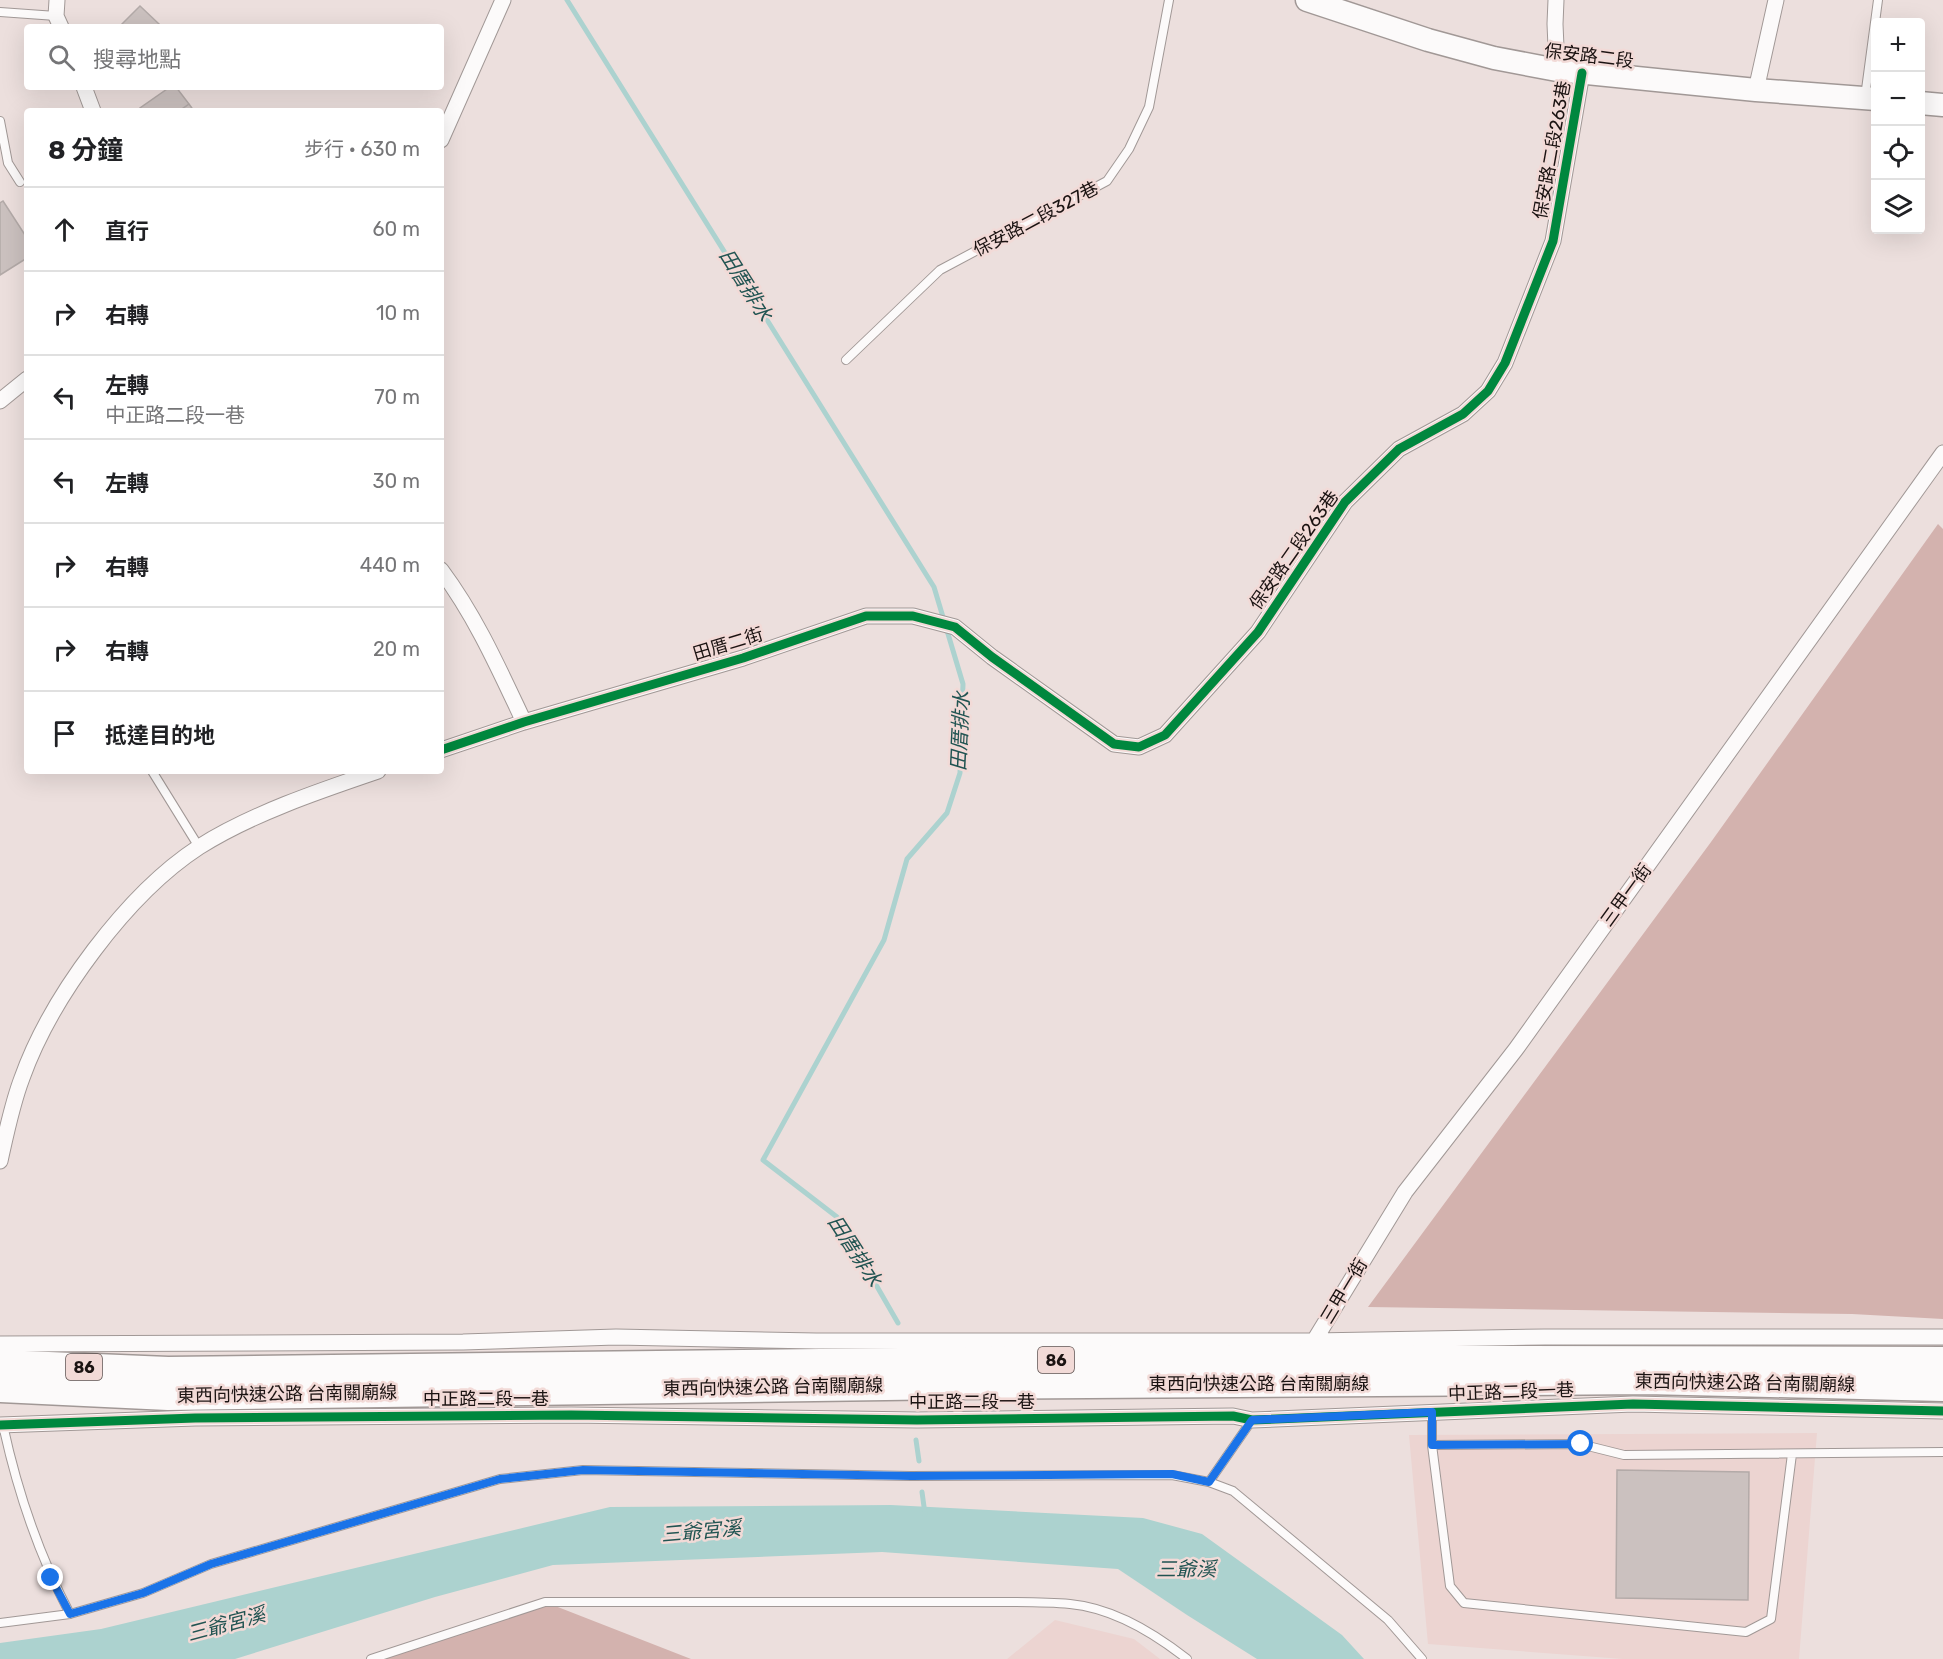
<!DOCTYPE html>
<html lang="zh-TW">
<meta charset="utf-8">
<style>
:root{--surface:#fff;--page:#f2f2f2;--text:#202124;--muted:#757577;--line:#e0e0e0}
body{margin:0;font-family:Rubik,"Noto Sans TC",sans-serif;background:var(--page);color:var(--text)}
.controls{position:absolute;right:18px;top:18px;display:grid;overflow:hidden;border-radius:6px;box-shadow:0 6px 24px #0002}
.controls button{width:54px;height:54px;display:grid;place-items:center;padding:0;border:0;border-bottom:2px solid var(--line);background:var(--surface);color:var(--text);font:30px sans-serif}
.stop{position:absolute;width:18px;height:18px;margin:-14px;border:4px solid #1a73e8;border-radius:50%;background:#fff}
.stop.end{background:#1a73e8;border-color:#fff;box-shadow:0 2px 6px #0008}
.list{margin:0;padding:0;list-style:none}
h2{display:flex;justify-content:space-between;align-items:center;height:78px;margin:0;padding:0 24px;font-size:26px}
h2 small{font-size:20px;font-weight:400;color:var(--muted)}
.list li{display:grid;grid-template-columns:39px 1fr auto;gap:18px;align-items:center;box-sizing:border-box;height:84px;padding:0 24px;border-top:2px solid var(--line)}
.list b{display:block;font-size:22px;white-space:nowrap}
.list p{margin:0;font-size:20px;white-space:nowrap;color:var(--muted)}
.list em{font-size:20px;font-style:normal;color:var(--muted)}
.icon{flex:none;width:33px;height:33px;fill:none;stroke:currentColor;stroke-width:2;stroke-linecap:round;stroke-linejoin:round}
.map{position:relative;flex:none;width:1943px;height:1659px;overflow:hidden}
.search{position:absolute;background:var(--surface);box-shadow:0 6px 24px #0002;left:24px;top:24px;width:420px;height:66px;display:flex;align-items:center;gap:15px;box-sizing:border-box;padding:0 21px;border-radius:6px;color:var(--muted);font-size:22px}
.panel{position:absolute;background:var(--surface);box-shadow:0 6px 24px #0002;left:24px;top:108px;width:420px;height:666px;border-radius:6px}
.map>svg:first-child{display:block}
.built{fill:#ecd4d1}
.forest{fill:#d3b2ae}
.water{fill:#acd2cf}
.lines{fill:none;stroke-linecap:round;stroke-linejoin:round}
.stream{stroke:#acd2cf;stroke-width:5}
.building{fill:#cbc1bf;stroke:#b3aaa8;stroke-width:1.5}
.lane-casing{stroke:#a19896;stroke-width:10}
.street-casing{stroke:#a19896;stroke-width:17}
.secondary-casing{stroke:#a19896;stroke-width:25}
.highway-casing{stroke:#a19896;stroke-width:31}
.lane{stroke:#fcfafa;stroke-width:8}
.street{stroke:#fcfafa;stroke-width:15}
.secondary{stroke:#fcfafa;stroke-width:22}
.highway{stroke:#fcfafa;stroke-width:28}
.cycleway-casing{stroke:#f2dad7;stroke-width:13}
.cycleway{stroke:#00873e;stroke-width:9}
.route{stroke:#1a73e8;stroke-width:8}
.labels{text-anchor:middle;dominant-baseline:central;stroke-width:5;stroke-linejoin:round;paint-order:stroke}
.shield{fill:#f2dad7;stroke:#5c4f4d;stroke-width:1.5}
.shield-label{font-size:16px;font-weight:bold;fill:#1b1312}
.street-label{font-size:18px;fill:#1b1312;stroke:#f2dad7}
.water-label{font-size:20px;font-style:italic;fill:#215452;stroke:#f2dad7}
</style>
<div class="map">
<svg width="1943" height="1659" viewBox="0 0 1943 1659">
<rect width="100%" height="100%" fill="#ecdfdd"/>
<!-- built -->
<path class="built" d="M1817,1433L1799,1659H1623L1428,1644L1409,1435Z
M1055,1620L1134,1639L1160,1659H1007Z"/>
<!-- forest -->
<path class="forest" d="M1938,524L1943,529V1319L1852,1314L1368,1307L1711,842Z
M545,1602L691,1659H371Z"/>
<!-- water -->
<path class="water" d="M891,1505L1143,1518L1202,1534L1342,1635L1364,1659H1257L1187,1615L1118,1569L882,1552L553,1565L435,1597L235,1659H0V1643L101,1629L610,1507Z"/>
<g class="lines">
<!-- stream -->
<path class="stream" d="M567,0L934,587L963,684L960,773L947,813L907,859L884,940L763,1160L837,1217L898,1323
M916,1440L919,1461
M922,1492L925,1514"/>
</g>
<!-- building -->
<path class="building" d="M140,6L159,24L156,27H121L120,26Z
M170,87H176L189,104L179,111H142L140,108Z
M189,104L194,111H179Z
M3,201L27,238V258L0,275V203Z
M1617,1470L1749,1472L1748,1600L1616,1598Z"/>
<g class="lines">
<!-- lane casing -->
<g class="lane-casing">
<path id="lane" d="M0,12L56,16
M1865,97L1878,0
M0,121L8,163L20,182
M846,360L940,270L1107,181L1129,149L1149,107L1169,0
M152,771L199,847
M1432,1412V1445L1450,1586L1464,1603L1746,1632L1771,1619L1792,1454
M3,1425C17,1490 39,1555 70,1614
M1432,1445L1580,1444L1624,1455L1943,1452
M1209,1482L1252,1420
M0,1623L70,1614L143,1593L211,1564L500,1479L583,1470L911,1476L1172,1475L1209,1482L1233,1491L1388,1620L1422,1659
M371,1659L545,1602H1005C1027,1602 1049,1602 1070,1604C1113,1608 1154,1633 1187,1659"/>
</g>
<!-- street casing -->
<g class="street-casing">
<path id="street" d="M57,0L56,16L61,27
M1556,0L1555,24L1557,70
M84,87L93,111
M1756,90L1776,0
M441,140L503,0
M0,401L27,379
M441,570C476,617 499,669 524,722
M441,750L524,722L743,658L866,616H913L955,627L992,657L1114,744L1139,747L1165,735L1258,632L1345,502L1399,449L1463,414L1488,391L1505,363L1553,241L1582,73
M0,1161C6,1134 12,1104 22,1078C51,997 127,894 199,847C251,814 319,791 378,771
M1314,1341L1405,1192L1516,1049L1943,453
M0,1344L463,1342L616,1337L816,1341H1314L1545,1337H1943
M0,1425L195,1418L571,1415L917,1420L1233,1416L1252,1420L1633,1404L1943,1411"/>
</g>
<!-- secondary casing -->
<g class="secondary-casing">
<path id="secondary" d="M1307,0L1428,40L1494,58L1557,70L1756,90L1876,99
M1920,103L1943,105"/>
</g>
<!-- highway casing -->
<g class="highway-casing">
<path id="highway" d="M0,1364L168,1371L1138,1359L1943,1361
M0,1388L168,1396L956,1385L1647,1380L1943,1387"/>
</g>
<!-- lane -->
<use href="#lane" class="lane"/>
<!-- street -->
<use href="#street" class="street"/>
<!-- secondary -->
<use href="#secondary" class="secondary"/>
<!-- highway -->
<use href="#highway" class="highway"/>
<!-- cycleway casing -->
<g class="cycleway-casing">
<path id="cycleway" d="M441,750L524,722L743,658L866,616H913L955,627L992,657L1114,744L1139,747L1165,735L1258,632L1345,502L1399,449L1463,414L1488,391L1505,363L1553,241L1582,73
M0,1425L195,1418L571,1415L917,1420L1233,1416L1252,1420L1633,1404L1943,1411"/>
</g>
<!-- cycleway -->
<use href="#cycleway" class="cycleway"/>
</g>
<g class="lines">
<!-- route -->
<path class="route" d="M51,1578L70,1614L143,1593L211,1564L500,1479L583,1470L911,1476L1172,1474L1209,1482L1252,1420L1432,1412V1445L1581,1444"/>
</g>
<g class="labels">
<!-- shield labels -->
<g class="shield">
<rect x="1038" y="1347" width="36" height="26" rx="4.5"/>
<rect x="66" y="1354" width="36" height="26" rx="4.5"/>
</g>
<g class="shield-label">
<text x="1056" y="1360">86</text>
<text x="84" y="1367">86</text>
</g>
<!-- street labels -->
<g class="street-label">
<text transform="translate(1589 56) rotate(7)">保安路二段</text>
<text transform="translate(1552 150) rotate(-80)">保安路二段263巷</text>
<text transform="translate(1036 219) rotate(-28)">保安路二段327巷</text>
<text transform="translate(1294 550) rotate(-55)">保安路二段263巷</text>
<text transform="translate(728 644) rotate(-17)">田厝二街</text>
<text transform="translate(1626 895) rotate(-54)">三甲一街</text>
<text transform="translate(1344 1291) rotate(-59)">三甲一街</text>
<text transform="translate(1745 1383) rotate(1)">東西向快速公路 台南關廟線</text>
<text x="1259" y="1384">東西向快速公路 台南關廟線</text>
<text transform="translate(773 1387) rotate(-1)">東西向快速公路 台南關廟線</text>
<text transform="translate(1511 1392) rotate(-2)">中正路二段一巷</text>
<text transform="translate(287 1394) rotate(-1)">東西向快速公路 台南關廟線</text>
<text x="486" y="1399">中正路二段一巷</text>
<text x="972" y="1402">中正路二段一巷</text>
</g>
<!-- water labels -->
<g class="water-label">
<text transform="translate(746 285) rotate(58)">田厝排水</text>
<text transform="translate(960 731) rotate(-87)">田厝排水</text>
<text transform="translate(855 1251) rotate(57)">田厝排水</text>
<text transform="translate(701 1531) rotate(-5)">三爺宮溪</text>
<text x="1186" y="1569">三爺溪</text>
<text transform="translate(226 1624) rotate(-15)">三爺宮溪</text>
</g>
</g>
</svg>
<div class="controls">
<button>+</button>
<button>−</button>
<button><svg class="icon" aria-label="locate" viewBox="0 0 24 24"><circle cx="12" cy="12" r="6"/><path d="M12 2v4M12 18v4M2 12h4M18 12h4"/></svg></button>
<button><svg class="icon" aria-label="layers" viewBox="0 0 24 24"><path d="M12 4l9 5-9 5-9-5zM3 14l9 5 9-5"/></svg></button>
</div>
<div class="stop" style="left:1581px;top:1444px"></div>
<div class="stop end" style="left:51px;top:1578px"></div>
<div class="search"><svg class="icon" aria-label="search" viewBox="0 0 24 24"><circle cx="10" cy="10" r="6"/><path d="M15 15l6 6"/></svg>搜尋地點</div>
<section class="panel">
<h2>8 分鐘<small>步行 · 630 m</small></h2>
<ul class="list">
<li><svg class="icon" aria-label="ahead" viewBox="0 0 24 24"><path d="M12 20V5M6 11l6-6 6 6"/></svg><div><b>直行</b></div><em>60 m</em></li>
<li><svg class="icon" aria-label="right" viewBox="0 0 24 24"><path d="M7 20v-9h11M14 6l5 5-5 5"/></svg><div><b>右轉</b></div><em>10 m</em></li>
<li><svg class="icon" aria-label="left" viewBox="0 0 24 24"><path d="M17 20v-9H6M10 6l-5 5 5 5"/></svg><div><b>左轉</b><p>中正路二段一巷</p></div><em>70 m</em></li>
<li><svg class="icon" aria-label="left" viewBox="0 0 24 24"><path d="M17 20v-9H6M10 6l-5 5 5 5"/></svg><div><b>左轉</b></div><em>30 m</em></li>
<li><svg class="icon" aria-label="right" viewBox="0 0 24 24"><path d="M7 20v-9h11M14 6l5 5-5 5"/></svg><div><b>右轉</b></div><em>440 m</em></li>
<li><svg class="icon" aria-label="right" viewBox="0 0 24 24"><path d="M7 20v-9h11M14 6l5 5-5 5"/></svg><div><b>右轉</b></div><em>20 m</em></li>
<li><svg class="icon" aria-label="arrive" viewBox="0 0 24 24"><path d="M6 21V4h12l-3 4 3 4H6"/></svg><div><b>抵達目的地</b></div></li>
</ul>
</section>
</div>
